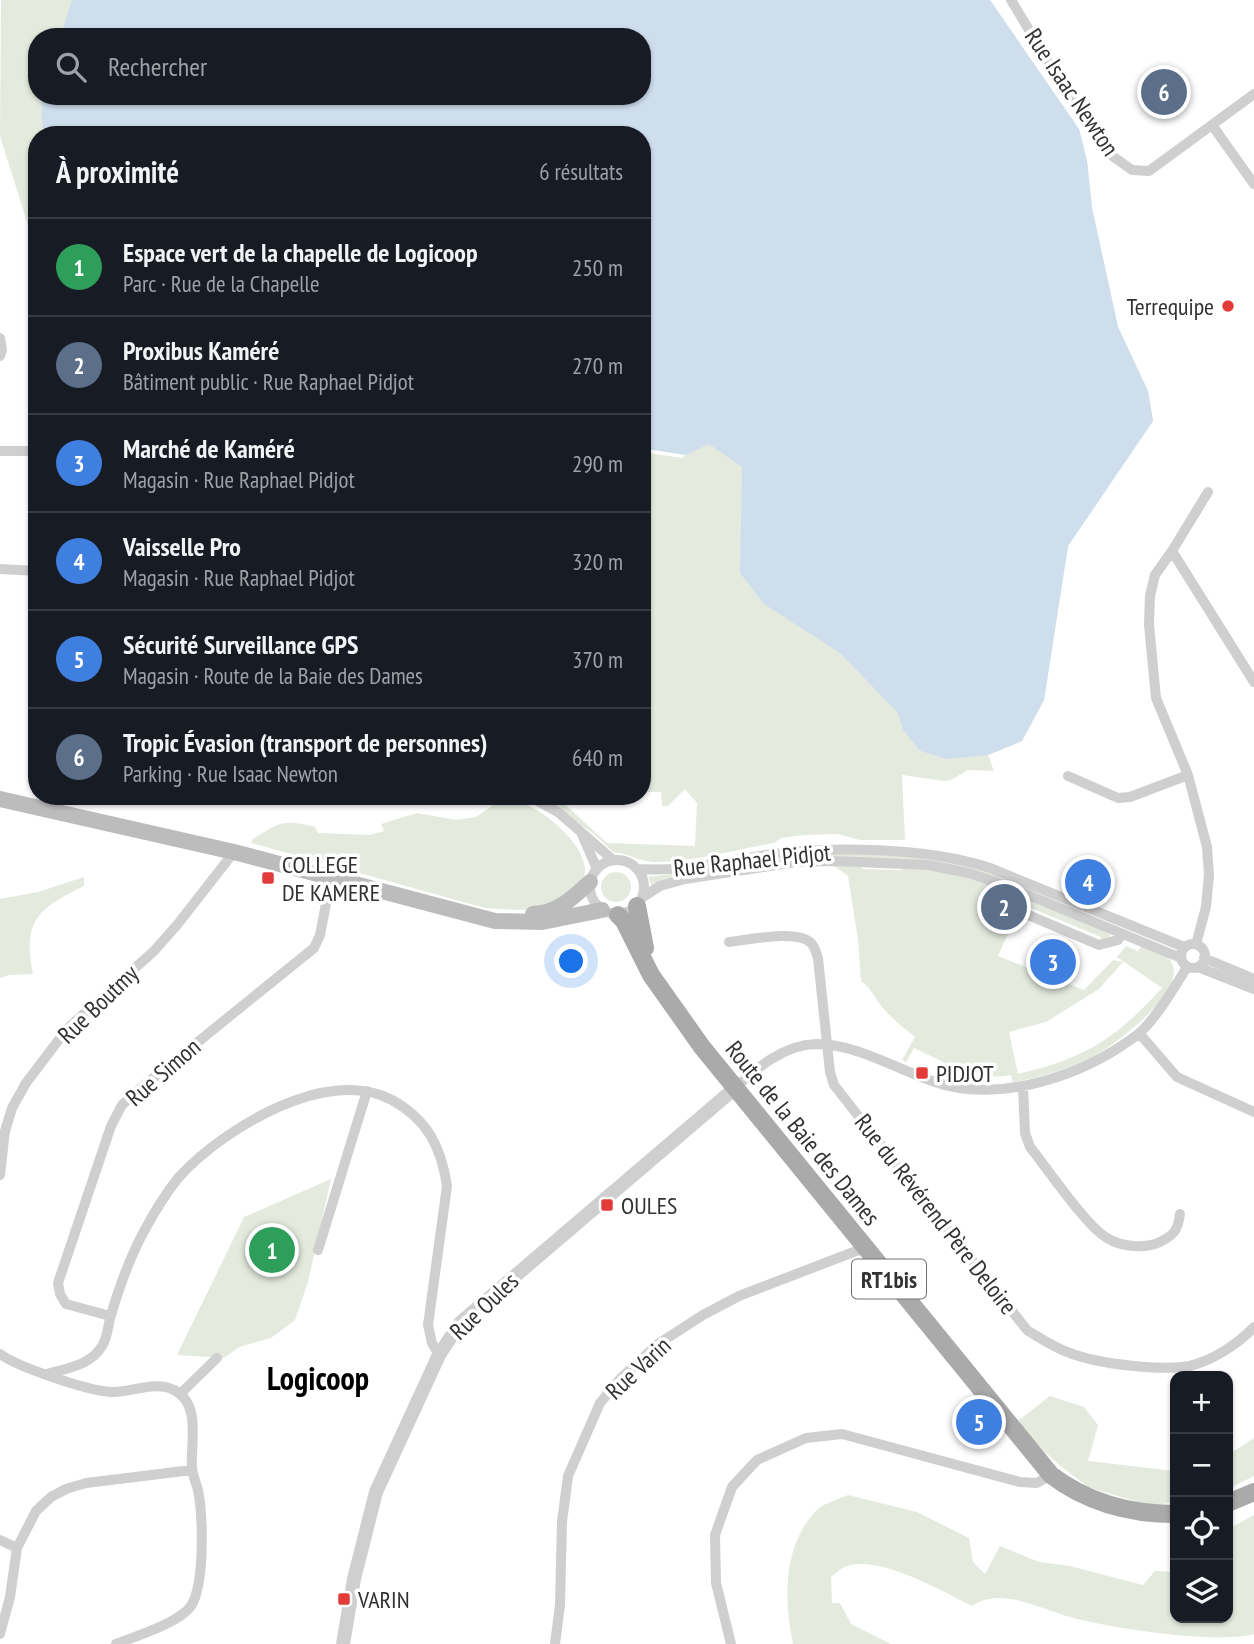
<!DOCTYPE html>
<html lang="fr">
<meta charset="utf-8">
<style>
:root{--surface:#171b24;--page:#20242c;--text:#f1f3f6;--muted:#9ea1a6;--line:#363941;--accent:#db2777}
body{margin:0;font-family:"PT Sans Narrow",sans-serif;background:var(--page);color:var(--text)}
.controls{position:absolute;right:21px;bottom:21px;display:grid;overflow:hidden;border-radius:14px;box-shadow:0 2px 5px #0004}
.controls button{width:63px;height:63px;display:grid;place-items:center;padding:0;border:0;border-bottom:2px solid var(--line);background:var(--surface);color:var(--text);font:35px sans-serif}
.you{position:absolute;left:572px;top:962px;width:24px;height:24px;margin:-18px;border:5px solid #fff;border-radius:50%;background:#1a73e8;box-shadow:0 0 0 10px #1a73e833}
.badge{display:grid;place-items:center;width:46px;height:46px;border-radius:50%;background:var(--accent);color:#fff;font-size:23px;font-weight:700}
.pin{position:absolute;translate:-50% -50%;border:4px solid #fff;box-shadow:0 2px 7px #0006}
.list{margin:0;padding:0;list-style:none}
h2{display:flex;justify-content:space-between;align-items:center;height:91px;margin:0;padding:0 28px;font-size:30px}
h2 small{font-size:23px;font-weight:400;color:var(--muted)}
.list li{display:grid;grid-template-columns:46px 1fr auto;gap:21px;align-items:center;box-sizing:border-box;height:98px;padding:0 28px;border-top:2px solid var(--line)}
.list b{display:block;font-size:26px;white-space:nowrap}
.list p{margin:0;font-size:23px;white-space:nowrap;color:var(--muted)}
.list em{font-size:23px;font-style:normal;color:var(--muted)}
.icon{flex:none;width:38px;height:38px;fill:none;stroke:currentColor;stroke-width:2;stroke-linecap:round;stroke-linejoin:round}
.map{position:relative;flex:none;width:1254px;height:1644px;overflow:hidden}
.search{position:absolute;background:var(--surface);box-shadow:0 2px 5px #0004;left:28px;top:28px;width:623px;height:77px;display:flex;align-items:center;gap:18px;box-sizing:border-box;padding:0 24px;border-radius:28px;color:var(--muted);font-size:26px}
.panel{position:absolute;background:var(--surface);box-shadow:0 2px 5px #0004;left:28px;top:126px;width:623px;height:679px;border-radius:28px}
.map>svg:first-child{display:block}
.green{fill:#e4ebde;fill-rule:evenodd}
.water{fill:#cedeed}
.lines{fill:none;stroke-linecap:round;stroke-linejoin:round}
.minor{stroke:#cfcfcf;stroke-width:10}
.tertiary{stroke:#cfcfcf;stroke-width:14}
.secondary{stroke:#bcbcbc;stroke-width:16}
.primary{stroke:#aaa;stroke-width:18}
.poi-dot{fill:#e23b3a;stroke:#fff;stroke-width:2.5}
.labels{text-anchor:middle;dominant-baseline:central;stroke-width:7;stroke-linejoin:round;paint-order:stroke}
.shield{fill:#fff;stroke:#707070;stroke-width:2}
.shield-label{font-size:23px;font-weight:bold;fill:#323232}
.street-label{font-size:24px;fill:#323232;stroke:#fff}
.poi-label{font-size:24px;fill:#323232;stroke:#fff;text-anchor:start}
.district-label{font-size:32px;font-weight:bold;fill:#000;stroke:#fff}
</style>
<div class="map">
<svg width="1254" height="1644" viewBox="0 0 1254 1644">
<rect width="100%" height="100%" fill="#fff"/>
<!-- green -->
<path class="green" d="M1,0H990L1079,129L1087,161L1092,208L1118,327L1148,391L1153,421L1068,546L1044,700L1022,741L988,755L994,771L968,770L951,780L944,781L902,775L905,840H860L838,834L804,835L781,838L774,843C734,850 695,862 655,862C639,862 628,853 613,852L594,834L538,796H556L607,843L695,846L697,803L685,789L668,806H662L661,792H642V452L682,458L685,455L642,448V135H37V254L0,136ZM37,37H642V96H37ZM900,715L916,735L950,759L920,751Z
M513,803C518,804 524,804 529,806C549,815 584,845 585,869C586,885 568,897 555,904C534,913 507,909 485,908L251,843L253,839C280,822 283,819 315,827L318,833L370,835L384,831L381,824L417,813L456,820L476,817L495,804Z
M820,854C881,854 943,855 1001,875V879L861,858L652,886L648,877Z
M855,865L864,869L900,870L910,867L969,876L998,886L1001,892L995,891L990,895L992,913L1011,927L998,956L1084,990L1113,960L1123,962L1099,989L1046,1022L1009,1032L1018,1074C1086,1058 1115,1039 1162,988L1117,957L1126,946L1138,951L1142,945C1150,949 1165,953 1170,960C1192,989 1113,1046 1091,1058C1067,1070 1039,1077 1013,1083L1011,1075C974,1082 947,1063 914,1048L906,1062L902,1060L915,1037C904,1028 891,1018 882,1007C873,996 873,990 861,981L858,939L848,876L834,866Z
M601 887a15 15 0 1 1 30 0a15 15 0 1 1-30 0Z
M84,877V886C39,908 22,920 33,974L9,975L0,978V899L38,892Z
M1013,894L1104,930L1110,935L1109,939L1099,945L1101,937L1016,902L1012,908L1011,897Z
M331,1179L308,1282L295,1320L271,1338L239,1347L224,1358L177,1355L244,1217Z
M1050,1396L1084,1407L1098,1425L1088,1461L1175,1471V1502L1151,1506L1088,1487L1058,1464L1023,1431L1019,1420Z
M1254,1438V1476L1228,1489V1455Z
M848,1495L917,1512L969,1538L973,1562L985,1574L1000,1546L1039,1562L1070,1566L1143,1585L1155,1571L1175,1572V1618H1228V1529L1254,1515V1634C1218,1644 1112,1629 1070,1617C1040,1609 1001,1586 972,1606C942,1591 877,1553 844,1567C840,1569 835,1574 831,1577L832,1603H840L851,1624L891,1644H793C784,1599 782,1544 818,1509C825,1503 839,1499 848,1495Z"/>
<!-- water -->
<path class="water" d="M72,0H990L1079,129L1087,161L1092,208L1118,327L1148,391L1153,421L1068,546L1044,700L1022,741L988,755L947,759L920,751L903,730L898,713L840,653L764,604L740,573L742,467L709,444L686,455L642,448V135H46L42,125L41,96H642V37H60Z"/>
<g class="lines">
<!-- minor -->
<path class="minor" d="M1011,0L1052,68L1111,155L1132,170L1149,171L1254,94
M1212,125L1254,184
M0,338L2,350L0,356
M0,451H37
M1172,551L1254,682
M0,569L37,571
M1068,776L1118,798L1130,797L1188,775
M529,796L559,813L581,832
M590 887a27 27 0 1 1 54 0a27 27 0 1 1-54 0Z
M597,869L581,832L613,860
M638,869C682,872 723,861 766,855C831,846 927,847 990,868L1184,947
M1009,882C1002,893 1004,897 1012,908L1099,945L1118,940L1121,934
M643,897L660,886L685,879L796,862L834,861L928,865L969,873L1007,886L1181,958
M729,942C748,940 797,929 811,943C815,947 816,953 818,958L830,1072L834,1085L1027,1330C1041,1339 1055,1348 1070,1353C1098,1364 1160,1371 1189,1366C1212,1361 1238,1344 1254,1327
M1196,944L1206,907L1209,875L1207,847L1188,775L1156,698L1149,625L1150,596L1155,575L1172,551L1208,492
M1181 956a12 12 0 1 1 24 0a12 12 0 1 1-24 0Z
M1204,958L1254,979
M1198,967L1254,989
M1139,1033L1177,1077L1254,1112
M1023,1087L1025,1133L1030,1147C1047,1168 1086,1226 1107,1238C1121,1247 1145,1249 1160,1242C1174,1235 1178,1230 1180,1214
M734,1089C757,1068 783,1045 816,1044C857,1044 894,1068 932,1081C998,1105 1083,1076 1137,1035C1154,1022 1176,985 1187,967
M0,1175L5,1131L12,1108L26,1083L67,1029L154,951L177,925L234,852
M318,1250L367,1091
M110,1316L66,1304L60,1294L58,1283L111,1126L122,1105L136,1092L314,948L320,935L331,878
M0,1354C17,1367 89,1391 111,1392C131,1393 155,1380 174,1390C202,1404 190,1444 192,1469C193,1476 196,1483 198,1490C203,1516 205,1584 191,1606C179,1623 136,1636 116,1644
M47,1374C68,1368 91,1365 102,1346C108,1337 108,1324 111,1315C119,1288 129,1260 142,1235C152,1216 165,1194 179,1177C223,1129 327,1065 392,1100C428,1120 441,1147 447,1186L428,1325L432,1343L439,1355
M180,1394L217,1358
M0,1540L17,1548L36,1511L51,1497L66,1489L86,1483L192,1470
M0,1634L10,1597L17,1548
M555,1644L560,1605L562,1522L568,1476L600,1403L621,1378L658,1344L703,1315L739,1296L864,1248
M731,1644L716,1583L715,1535L732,1487L757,1460L806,1438L842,1434L1020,1482L1037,1483L1051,1475"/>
<!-- tertiary -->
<path class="tertiary" d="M343,1644L354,1579L376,1492L439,1355L460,1323L734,1089"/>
<!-- secondary -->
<path class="secondary" d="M0,799L234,852L495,921L542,922L602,910
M533,914C557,913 573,898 590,882"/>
<!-- primary -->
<path class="primary" d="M637,906L645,948
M618,915L624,921L651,975L702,1047L1051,1475C1088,1503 1130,1514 1175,1514
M1228,1503L1254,1492"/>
</g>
<!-- markers -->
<g class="poi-dot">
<circle cx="1228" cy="306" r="7"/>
<rect x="261" y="871" width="14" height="14" rx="3.5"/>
<rect x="915" y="1066" width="14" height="14" rx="3.5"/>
<rect x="600" y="1198" width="14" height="14" rx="3.5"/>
<rect x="337" y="1592" width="14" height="14" rx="3.5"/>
</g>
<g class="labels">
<!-- shield labels -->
<rect class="shield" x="852" y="1259.5" width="74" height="39" rx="5"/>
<g class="shield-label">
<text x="889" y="1279">RT1bis</text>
</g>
<!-- street labels -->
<g class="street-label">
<text transform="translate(1072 92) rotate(56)">Rue Isaac Newton</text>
<text transform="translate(752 860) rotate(-6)">Rue Raphael Pidjot</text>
<text transform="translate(98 1004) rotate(-44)">Rue Boutmy</text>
<text transform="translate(163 1072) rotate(-41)">Rue Simon</text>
<text transform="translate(803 1133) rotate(51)">Route de la Baie des Dames</text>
<text transform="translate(936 1214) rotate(52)">Rue du Révérend Père Deloire</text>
<text transform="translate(484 1306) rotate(-44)">Rue Oules</text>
<text transform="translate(638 1368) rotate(-43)">Rue Varin</text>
</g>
<!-- poi labels -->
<g class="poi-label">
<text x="1214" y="306" text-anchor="end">Terrequipe</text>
<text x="282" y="864">COLLEGE<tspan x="282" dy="28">DE KAMERE</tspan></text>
<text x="936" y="1073">PIDJOT</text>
<text x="621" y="1205">OULES</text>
<text x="358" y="1599">VARIN</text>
</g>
<!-- district labels -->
<g class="district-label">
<text x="318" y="1378">Logicoop</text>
</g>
</g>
</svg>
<div class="controls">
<button>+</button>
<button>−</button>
<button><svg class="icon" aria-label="locate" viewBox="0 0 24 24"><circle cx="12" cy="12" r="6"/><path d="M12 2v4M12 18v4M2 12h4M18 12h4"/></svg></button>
<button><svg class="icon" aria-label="layers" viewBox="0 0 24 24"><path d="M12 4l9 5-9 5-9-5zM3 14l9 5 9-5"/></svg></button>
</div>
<div class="you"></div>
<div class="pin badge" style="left:272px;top:1250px;background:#2e9e5b">1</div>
<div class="pin badge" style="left:1004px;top:907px;background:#5c6f8a">2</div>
<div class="pin badge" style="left:1053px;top:962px;background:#3f7fe0">3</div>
<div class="pin badge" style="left:1088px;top:882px;background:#3f7fe0">4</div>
<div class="pin badge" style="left:979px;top:1422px;background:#3f7fe0">5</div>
<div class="pin badge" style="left:1164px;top:92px;background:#5c6f8a">6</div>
<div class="search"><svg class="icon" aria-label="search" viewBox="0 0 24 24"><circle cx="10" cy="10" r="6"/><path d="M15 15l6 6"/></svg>Rechercher</div>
<section class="panel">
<h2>À proximité<small>6 résultats</small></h2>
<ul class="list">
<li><span class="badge" style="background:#2e9e5b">1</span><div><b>Espace vert de la chapelle de Logicoop</b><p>Parc · Rue de la Chapelle</p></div><em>250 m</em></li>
<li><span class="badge" style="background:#5c6f8a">2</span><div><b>Proxibus Kaméré</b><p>Bâtiment public · Rue Raphael Pidjot</p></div><em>270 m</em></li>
<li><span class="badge" style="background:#3f7fe0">3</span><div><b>Marché de Kaméré</b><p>Magasin · Rue Raphael Pidjot</p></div><em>290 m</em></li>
<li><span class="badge" style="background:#3f7fe0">4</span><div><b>Vaisselle Pro</b><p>Magasin · Rue Raphael Pidjot</p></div><em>320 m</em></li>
<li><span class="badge" style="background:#3f7fe0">5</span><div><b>Sécurité Surveillance GPS</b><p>Magasin · Route de la Baie des Dames</p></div><em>370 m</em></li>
<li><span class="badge" style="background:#5c6f8a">6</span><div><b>Tropic Évasion (transport de personnes)</b><p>Parking · Rue Isaac Newton</p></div><em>640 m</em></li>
</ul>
</section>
</div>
